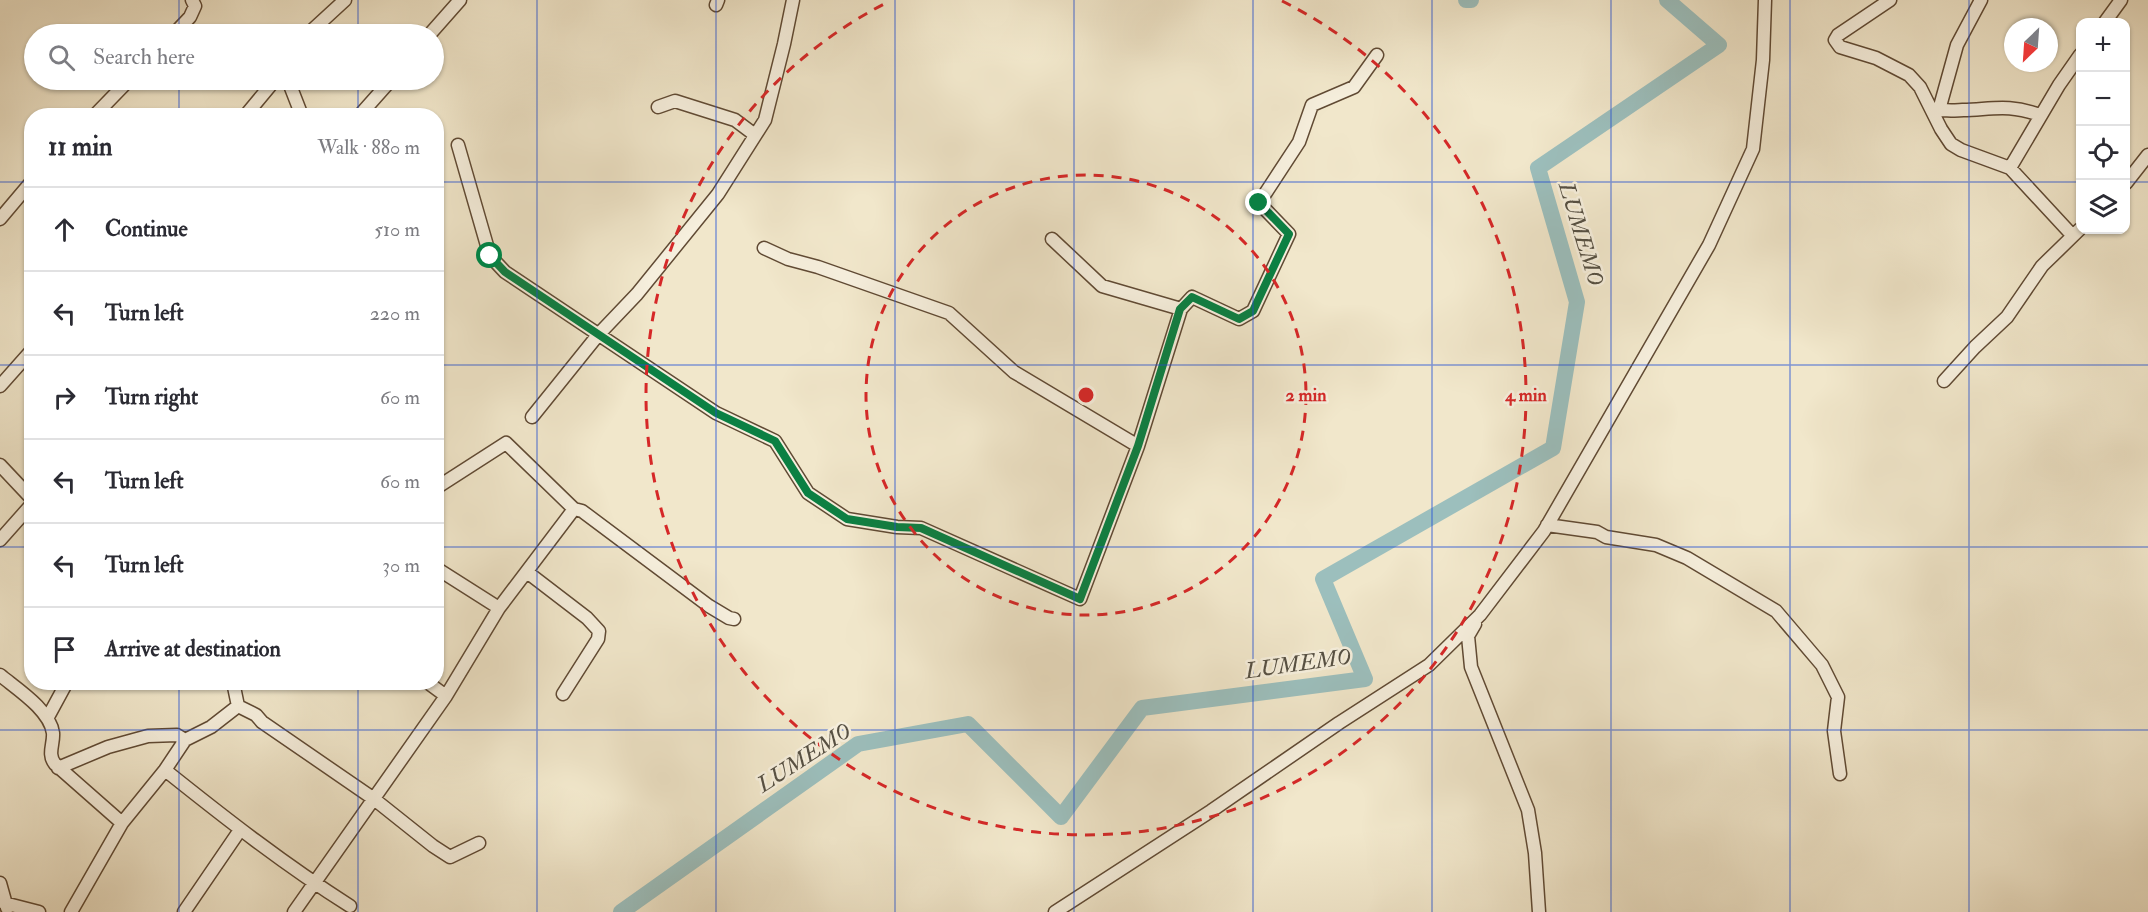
<!DOCTYPE html>
<meta charset="utf-8">
<style>
:root{--surface:#fff;--page:#f2f2f3;--text:#2b2b33;--muted:#7c7c81;--line:#e1e1e2}
body{margin:0;font-family:"IM FELL Double Pica",serif;background:var(--page);color:var(--text)}
.controls{position:absolute;right:18px;top:18px;display:grid;overflow:hidden;border-radius:12px;box-shadow:0 2px 4px #0004}
.controls button{width:54px;height:54px;display:grid;place-items:center;padding:0;border:0;border-bottom:2px solid var(--line);background:var(--surface);color:var(--text);font:30px sans-serif}
.compass{position:absolute;left:2004px;top:18px;width:54px;height:54px;border-radius:50%;background:var(--surface);box-shadow:0 2px 4px #0004;rotate:205deg}
.stop{position:absolute;width:18px;height:18px;margin:-14px;border:4px solid #0b8043;border-radius:50%;background:#fff}
.stop.end{background:#0b8043;border-color:#fff;box-shadow:0 2px 6px #0008}
.list{margin:0;padding:0;list-style:none}
h2{display:flex;justify-content:space-between;align-items:center;height:78px;margin:0;padding:0 24px;font-size:26px}
h2 small{font-size:20px;font-weight:400;color:var(--muted)}
.list li{display:grid;grid-template-columns:39px 1fr auto;gap:18px;align-items:center;box-sizing:border-box;height:84px;padding:0 24px;border-top:2px solid var(--line)}
.list b{display:block;font-size:22px;white-space:nowrap}
.list em{font-size:20px;font-style:normal;color:var(--muted)}
.icon{flex:none;width:33px;height:33px;fill:none;stroke:currentColor;stroke-width:2;stroke-linecap:round;stroke-linejoin:round}
.map{position:relative;flex:none;width:2148px;height:912px;overflow:hidden}
.search{position:absolute;background:var(--surface);box-shadow:0 2px 4px #0004;left:24px;top:24px;width:420px;height:66px;display:flex;align-items:center;gap:15px;box-sizing:border-box;padding:0 21px;border-radius:33px;color:var(--muted);font-size:22px}
.panel{position:absolute;background:var(--surface);box-shadow:0 2px 4px #0004;left:24px;top:108px;width:420px;height:582px;border-radius:24px}
.map>svg:first-child{display:block}
.lines{fill:none;stroke-linecap:round;stroke-linejoin:round}
.river{stroke:#9cbfbd;stroke-width:16}
.minor-casing{stroke:#604a34;stroke-width:15}
.minor{stroke:#f6efdd;stroke-width:12}
.route{stroke:#0b8043;stroke-width:8}
.grid{fill:none;stroke:#1d4ed8;stroke-width:1.5;stroke-opacity:0.55}
.ring{fill:none;stroke:#d62828;stroke-width:3;stroke-dasharray:10 8}
.labels{text-anchor:middle;dominant-baseline:central;stroke-width:5;stroke-linejoin:round;paint-order:stroke}
.water-label{font-size:22px;font-style:italic;fill:#565043;stroke:#f6efdd}
.centre{fill:#d62828;stroke:#f6efdd;stroke-width:3}
.ring-label{font-size:18px;text-anchor:middle;font-weight:bold;fill:#d62828;stroke:#f6efdd;stroke-width:5;stroke-linejoin:round;paint-order:stroke}
</style>
<div class="map">
<svg width="2148" height="912" viewBox="0 0 2148 912">
<rect width="100%" height="100%" fill="#f1e7cb"/>
<filter id="stains"><feTurbulence type="fractalNoise" baseFrequency=".00333" numOctaves="4"/><feColorMatrix values="0 0 0 0 .2 0 0 0 0 .09 0 0 0 0 .02 0 0 0 .5 -.17"/></filter>
<radialGradient id="worn" r=".72"><stop offset=".6" stop-color="#630" stop-opacity="0"/><stop offset="1" stop-color="#630" stop-opacity=".3"/></radialGradient>
<g class="lines">
<!-- river -->
<path class="river" d="M1466,0H1471
M621,912L858,744L968,724L1061,817L1142,708L1365,679L1323,579L1553,448L1577,302L1538,168L1719,45L1667,0"/>
<!-- minor casing -->
<g class="minor-casing">
<path id="minor" d="M1890,0L1838,35L1835,40L1840,47L1876,58L1909,75L1920,87L1941,129L1951,144L1961,150L2010,168L2072,235
M716,5L718,0
M2105,22L2121,0
M174,34L190,17L195,6L192,0
M308,34L345,0
M430,34L460,0
M288,80L302,116
M658,107L675,101L735,120L755,135
M1939,110C1947,110 1955,111 1963,110C1994,109 2009,104 2040,115
M1933,111L1939,110L1957,45L1981,0
M94,116L129,80
M245,116L275,80
M359,116L391,80
M458,145L490,256L505,272L716,413L775,441L808,493L847,519L897,527L921,528L1080,599L1138,446L1181,309L1102,286L1052,239
M2010,168L2059,85L2080,55
M2126,183L2148,155
M0,219L32,181
M764,248L788,259L818,267L949,313L1014,372L1138,446
M1181,309L1192,297L1239,319L1253,311L1289,234L1259,203L1299,142L1312,105L1354,87L1377,55
M1944,381L1975,347L2007,317L2042,266L2080,229
M0,386L32,350
M532,417L598,335L637,294L718,194L765,120L784,44L793,0
M0,465L32,499
M436,488L506,443L574,509L582,511L709,606L729,618L734,619
M1547,525L1597,532L1606,537L1656,545L1687,558L1776,611L1822,665L1838,697L1834,731L1840,774
M0,540L32,504
M436,568L499,608
M527,572L587,618L599,631L598,639L563,694
M1475,624L1468,636L1471,667L1528,810L1535,853L1539,912
M0,675C17,689 50,710 53,733C54,744 47,754 55,764L122,823
M233,682L238,706L256,715L262,722L374,799L433,846L450,857L479,843
M427,682L446,696
M48,717L67,682
M58,768L108,747L148,736L177,735L185,740
M165,770C225,818 285,865 350,906
M0,883L7,908
M4,903L39,912
M71,912L122,823L165,770L185,740L211,727L238,706
M184,912L240,830
M294,912L446,696L499,608L574,509
M1055,912L1211,811L1339,723L1429,665L1480,615L1544,531L1709,245L1753,149L1763,60L1765,0"/>
</g>
<!-- minor -->
<use href="#minor" class="minor"/>
</g>
<g class="lines">
<!-- route -->
<path class="route" d="M490,256L505,272L716,413L775,441L808,493L847,519L897,527L921,528L1080,599L1138,446L1180,309L1192,297L1239,319L1253,311L1289,234L1259,203"/>
</g>
<!-- grid -->
<path class="grid" d="M179,0V34M358,0V34M537,0V912M716,0V912M895,0V912M1074,0V912M1253,0V912M1432,0V912M1611,0V912M1790,0V912M1969,0V912M179,80V116M358,80V116M0,182H32M436,182H2080M2126,182H2148M0,365H32M436,365H2148M0,547H32M436,547H2148M179,682V912M358,682V912M0,730H2148"/>
<!-- distance rings -->
<g class="ring">
<circle cx="1086" cy="395" r="220"/>
<path d="M1282 1A440 440 0 1 1 890 1"/>
</g>
<g class="labels">
<!-- water labels -->
<g class="water-label">
<text transform="translate(1581 234) rotate(73)">LUMEMO</text>
<text transform="translate(1298 664) rotate(-8)">LUMEMO</text>
<text transform="translate(804 758) rotate(-33)">LUMEMO</text>
</g>
</g>
<circle cx="1086" cy="395" r="9" class="centre"/>
<g class="ring-label">
<text x="1306" y="401">2 min</text>
<text x="1526" y="401">4 min</text>
</g>
<rect width="100%" height="100%" filter="url(#stains)"/>
<rect width="100%" height="100%" fill="url(#worn)"/>
</svg>
<div class="controls">
<button>+</button>
<button>−</button>
<button><svg class="icon" aria-label="locate" viewBox="0 0 24 24"><circle cx="12" cy="12" r="6"/><path d="M12 2v4M12 18v4M2 12h4M18 12h4"/></svg></button>
<button><svg class="icon" aria-label="layers" viewBox="0 0 24 24"><path d="M12 4l9 5-9 5-9-5zM3 14l9 5 9-5"/></svg></button>
</div>
<svg class="compass" viewBox="-18 -18 36 36"><path d="M0-13l5 13h-10z" fill="#e53935"/><path d="M0 13l5-13h-10z" fill="#7c7c81"/></svg>
<div class="stop" style="left:490px;top:256px"></div>
<div class="stop end" style="left:1259px;top:203px"></div>
<div class="search"><svg class="icon" aria-label="search" viewBox="0 0 24 24"><circle cx="10" cy="10" r="6"/><path d="M15 15l6 6"/></svg>Search here</div>
<section class="panel">
<h2>11 min<small>Walk · 880 m</small></h2>
<ul class="list">
<li><svg class="icon" aria-label="ahead" viewBox="0 0 24 24"><path d="M12 20V5M6 11l6-6 6 6"/></svg><div><b>Continue</b></div><em>510 m</em></li>
<li><svg class="icon" aria-label="left" viewBox="0 0 24 24"><path d="M17 20v-9H6M10 6l-5 5 5 5"/></svg><div><b>Turn left</b></div><em>220 m</em></li>
<li><svg class="icon" aria-label="right" viewBox="0 0 24 24"><path d="M7 20v-9h11M14 6l5 5-5 5"/></svg><div><b>Turn right</b></div><em>60 m</em></li>
<li><svg class="icon" aria-label="left" viewBox="0 0 24 24"><path d="M17 20v-9H6M10 6l-5 5 5 5"/></svg><div><b>Turn left</b></div><em>60 m</em></li>
<li><svg class="icon" aria-label="left" viewBox="0 0 24 24"><path d="M17 20v-9H6M10 6l-5 5 5 5"/></svg><div><b>Turn left</b></div><em>30 m</em></li>
<li><svg class="icon" aria-label="arrive" viewBox="0 0 24 24"><path d="M6 21V4h12l-3 4 3 4H6"/></svg><div><b>Arrive at destination</b></div></li>
</ul>
</section>
</div>
